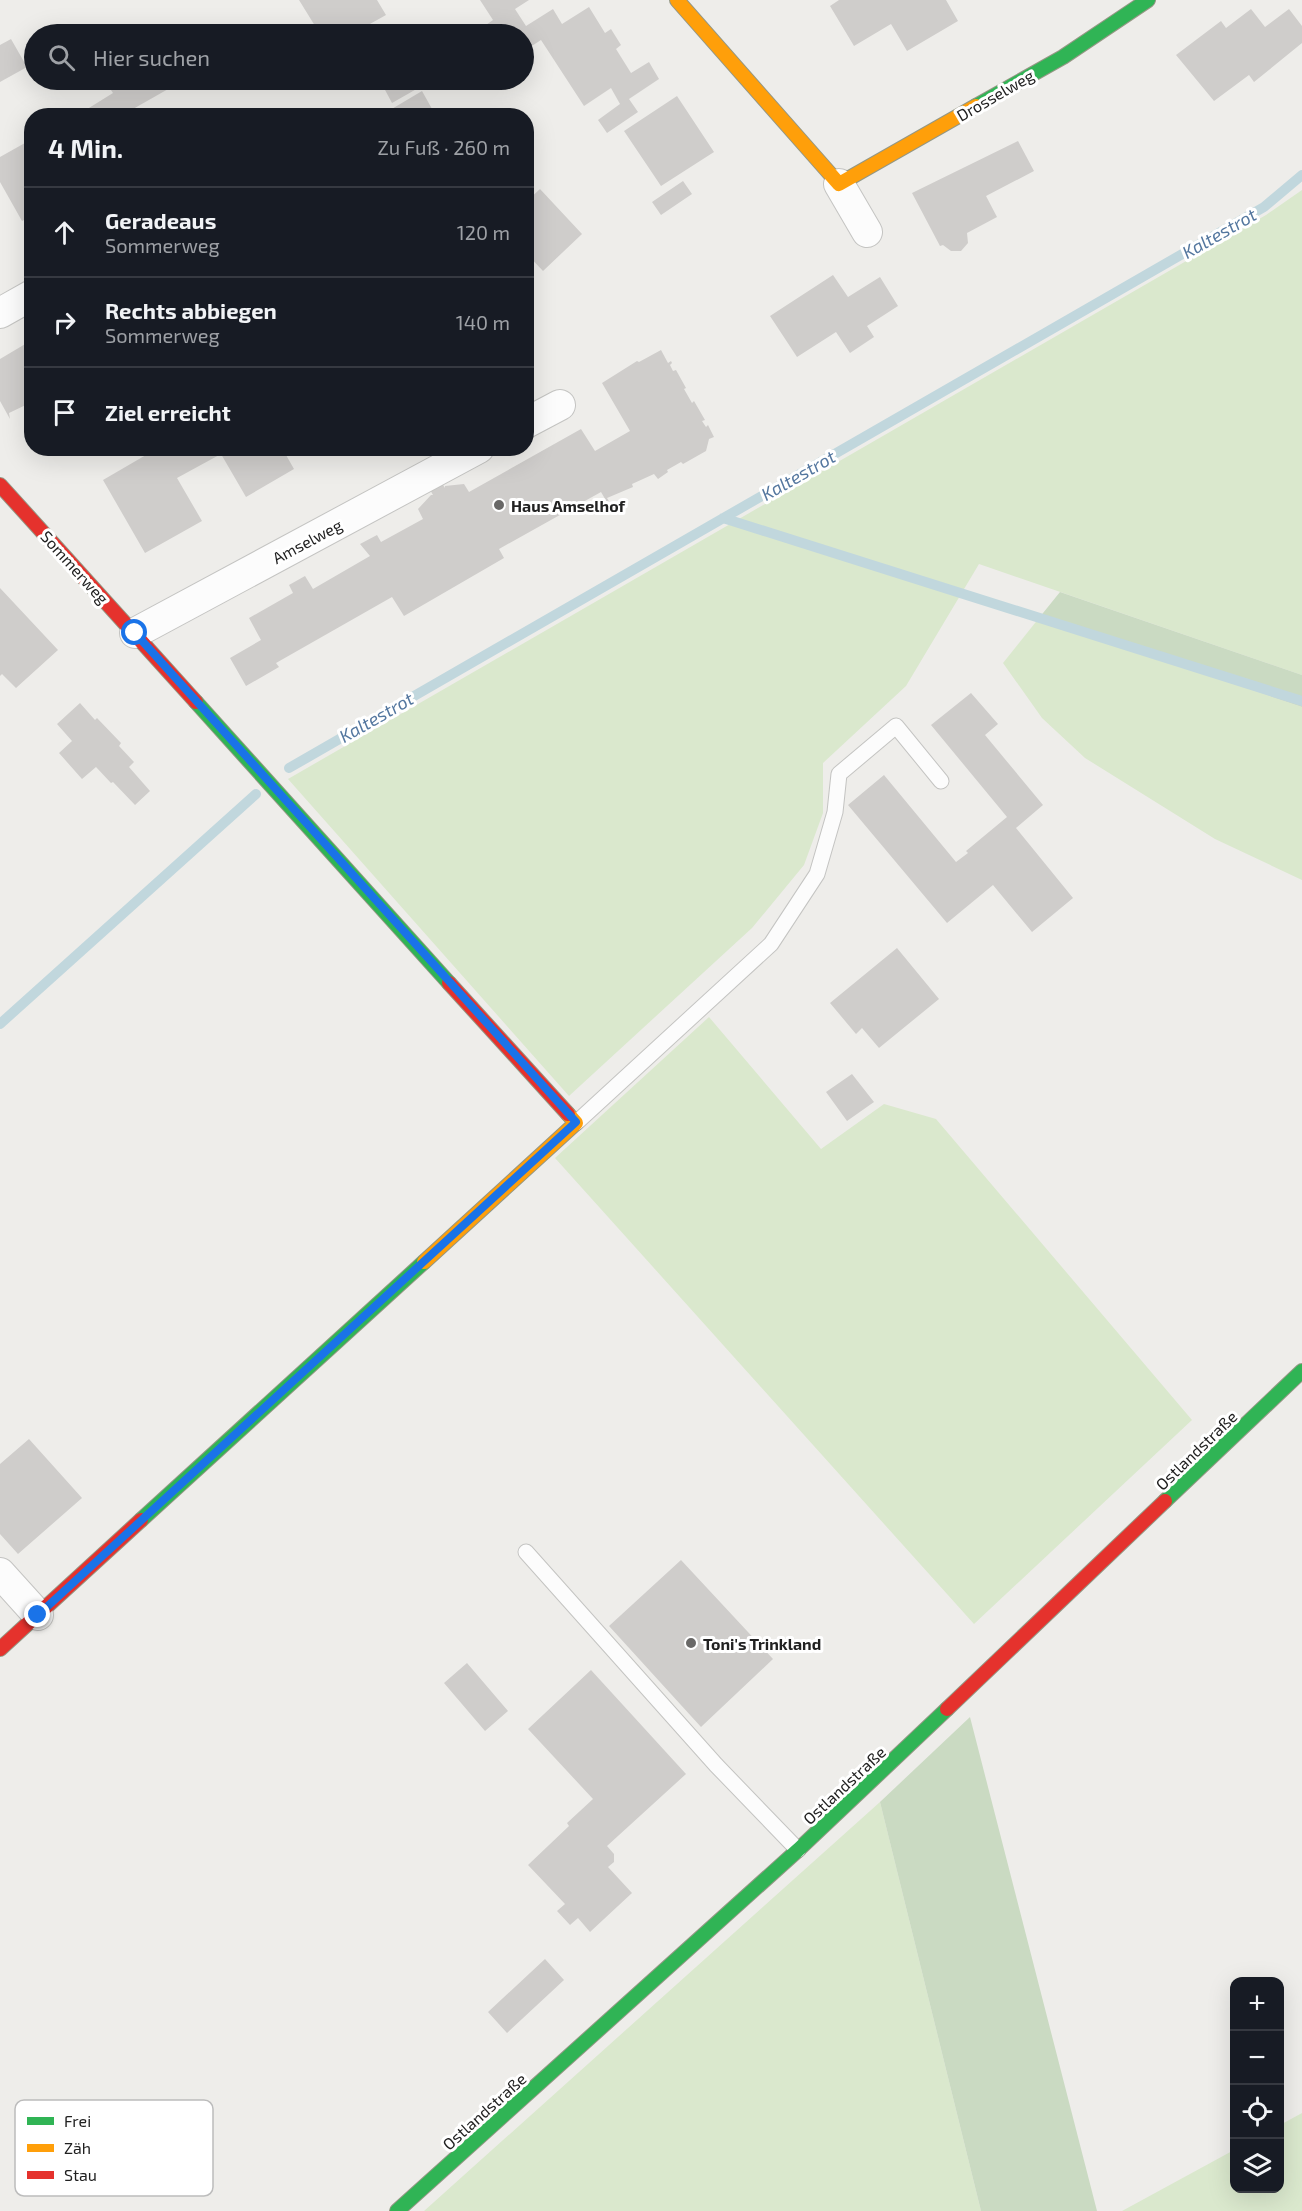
<!DOCTYPE html>
<html lang="de">
<meta charset="utf-8">
<style>
:root{--surface:#171b24;--page:#242831;--text:#f1f3f6;--muted:#9ea1a6;--line:#363941}
body{margin:0;font-family:"Exo 2",sans-serif;background:var(--page);color:var(--text)}
.controls{position:absolute;right:18px;bottom:18px;display:grid;overflow:hidden;border-radius:12px;box-shadow:0 6px 24px #0002}
.controls button{width:54px;height:54px;display:grid;place-items:center;padding:0;border:0;border-bottom:2px solid var(--line);background:var(--surface);color:var(--text);font:30px sans-serif}
.stop{position:absolute;width:18px;height:18px;margin:-14px;border:4px solid #1a73e8;border-radius:50%;background:#fff}
.stop.end{background:#1a73e8;border-color:#fff;box-shadow:0 2px 6px #0008}
.list{margin:0;padding:0;list-style:none}
h2{display:flex;justify-content:space-between;align-items:center;height:78px;margin:0;padding:0 24px;font-size:26px}
h2 small{font-size:20px;font-weight:400;color:var(--muted)}
.list li{display:grid;grid-template-columns:39px 1fr auto;gap:18px;align-items:center;box-sizing:border-box;height:90px;padding:0 24px;border-top:2px solid var(--line)}
.list b{display:block;font-size:22px;white-space:nowrap}
.list p{margin:0;font-size:20px;white-space:nowrap;color:var(--muted)}
.list em{font-size:20px;font-style:normal;color:var(--muted)}
.icon{flex:none;width:33px;height:33px;fill:none;stroke:currentColor;stroke-width:2;stroke-linecap:round;stroke-linejoin:round}
.map{position:relative;flex:none;width:1302px;height:2211px;overflow:hidden}
.search{position:absolute;background:var(--surface);box-shadow:0 6px 24px #0002;left:24px;top:24px;width:510px;height:66px;display:flex;align-items:center;gap:15px;box-sizing:border-box;padding:0 21px;border-radius:33px;color:var(--muted);font-size:22px}
.panel{position:absolute;background:var(--surface);box-shadow:0 6px 24px #0002;left:24px;top:108px;width:510px;height:348px;border-radius:24px}
.map>svg:first-child{display:block}
.grass{fill:#dae8cd}
.forest{fill:#cadac2}
.lines{fill:none;stroke-linecap:round;stroke-linejoin:round}
.stream{stroke:#c1d7dd;stroke-width:10}
.building{fill:#cfcdcb}
.lane-casing{stroke:#c4c4c2;stroke-width:17}
.street-casing{stroke:#c4c4c2;stroke-width:32}
.fast-casing{stroke:#949784;stroke-width:16}
.slow-casing{stroke:#949784;stroke-width:16}
.jam-casing{stroke:#949784;stroke-width:16}
.lane{stroke:#fcfcfc;stroke-width:15}
.street{stroke:#fcfcfc;stroke-width:30}
.fast{stroke:#30b455;stroke-width:14}
.slow{stroke:#ff9f0a;stroke-width:14}
.jam{stroke:#e5322d;stroke-width:14}
.route{stroke:#1a73e8;stroke-width:8}
.poi-dot{fill:#696867;stroke:#fff;stroke-width:2}
.labels{text-anchor:middle;dominant-baseline:central;stroke-width:6;stroke-linejoin:round;paint-order:stroke}
.street-label{font-size:16px;fill:#212121;stroke:#fff}
.poi-label{font-size:16px;font-weight:bold;fill:#212121;stroke:#fff;text-anchor:start}
.water-label{font-size:18px;font-style:italic;fill:#54779f;stroke:#fff}
.key{fill:#fff;stroke:#bcbcbc;stroke-width:1.5}
.key-label{font-size:16px;fill:#212121}
</style>
<div class="map">
<svg width="1302" height="2211" viewBox="0 0 1302 2211">
<rect width="100%" height="100%" fill="#eeedea"/>
<!-- grass -->
<path class="grass" d="M1302,190V675L979,564L906,686L823,763V813L804,865L752,928L569,1096L288,779L1266,215Z
M1039,618L1302,707V880L1215,839L1085,758L1042,718L1003,663Z
M709,1017L821,1149L884,1104L936,1119L1192,1420L974,1624L555,1158Z
M880,1802L981,2211H424Z
M1302,2113V2211H1122L1234,2150V2188H1280V2125Z"/>
<!-- forest -->
<path class="forest" d="M1060,592L1302,675V707L1039,618Z
M970,1717L1097,2211H981L880,1802Z"/>
<g class="lines">
<!-- stream -->
<path class="stream" d="M723,518L1302,701
M289,768L1264,207L1302,175
M0,1024L256,794"/>
</g>
<!-- building -->
<path class="building" d="M299,0H377L386,15L352,34H320Z
M480,0H529L515,9L526,26L553,9L562,24L589,7L605,33L611,29L621,45L616,49L631,73L649,62L659,79L629,99L638,112L607,133L598,120L620,104L611,88L584,106L541,40L524,51V34H488L483,27L493,20Z
M839,0H946L958,21L907,51L891,24L854,46L830,6Z
M1251,9L1265,27L1289,9L1302,26V43L1254,82L1249,75L1214,101L1176,55L1221,21L1226,28Z
M11,39L27,67L0,82V45Z
M115,80H184L126,113L127,116H76L113,93L107,84Z
M400,80H416L420,87L392,103L384,88Z
M422,91L436,116H380Z
M677,96L714,152L661,186L624,131Z
M32,139V216L22,221L0,182V157Z
M1018,141L1034,171L986,196L997,217L967,233L968,243L961,251H951L943,245L940,246L912,193Z
M683,181L692,194L661,215L652,202Z
M540,189L582,234L543,271L526,253V202Z
M833,275L848,297L880,277L898,306L867,326L874,337L850,353L836,332L797,357L770,316Z
M32,340V402L9,413L10,419L0,401V359Z
M661,350L668,363L671,361L672,363L670,365L673,371L676,370L686,388L684,389L692,403L694,401L705,420L702,421L706,427L708,425L714,437L709,439L706,451L683,464L681,462L667,470L668,472L658,479L654,474L632,484L633,487L607,498L610,503L608,504L601,492L499,549L504,558L404,616L392,597L276,663L279,667L246,686L230,658L261,640L249,618L293,593L289,585L305,576L313,589L370,556L360,544L377,535L381,542L423,519L418,509L431,495H433L428,486L440,480L445,488V486L464,484L469,492L581,429L595,451L630,431L602,383L637,361L639,362Z
M158,448H282L294,469L246,497L221,454L177,478L202,521L145,553L103,480Z
M0,588L58,650L16,688L2,674L0,676Z
M971,693L998,724L985,735L1043,805L1016,828L1073,898L1032,932L993,885L947,923L848,805L884,775L956,862L968,853L966,851L1007,817L931,725Z
M80,703L95,720L97,718L121,743L119,746L134,762L129,767L150,791L135,805L113,782L111,783L96,767L82,779L59,753L72,741L57,724Z
M897,948L939,999L879,1048L862,1028L856,1034L830,1003Z
M852,1074L874,1102L847,1121L826,1092Z
M29,1439L82,1498L18,1554L0,1534V1464Z
M681,1560L773,1659L701,1727L609,1626Z
M467,1663L508,1711L485,1731L444,1683Z
M591,1670L686,1774L607,1846L614,1854V1862L608,1867L632,1893L590,1932L578,1918L570,1925L557,1911L565,1904L528,1865L569,1826L567,1823L593,1799L528,1729Z
M545,1959L564,1980L507,2033L488,2012Z"/>
<g class="lines">
<!-- lane casing -->
<g class="lane-casing">
<path id="lane" d="M576,1123L771,944L817,874L835,812L839,774L896,726L941,781
M526,1552L716,1765L798,1850"/>
</g>
<!-- street casing -->
<g class="street-casing">
<path id="street" d="M839,184L867,232
M0,313L32,295
M526,423L560,405
M135,633L479,448
M0,1573L38,1615"/>
</g>
<!-- fast casing -->
<g class="fast-casing">
<path id="fast" d="M976,106L1063,57L1148,0
M196,702L449,983
M1165,1501L1302,1371
M141,1520L424,1262
M397,2211L798,1850L947,1709"/>
</g>
<!-- slow casing -->
<g class="slow-casing">
<path id="slow" d="M677,0L839,184L976,106
M424,1262L576,1123L568,1114"/>
</g>
<!-- jam casing -->
<g class="jam-casing">
<path id="jam" d="M0,485L196,702
M449,983L568,1114
M0,1649L141,1520
M947,1709L1165,1501"/>
</g>
<!-- lane -->
<use href="#lane" class="lane"/>
<!-- street -->
<use href="#street" class="street"/>
<!-- fast -->
<use href="#fast" class="fast"/>
<!-- slow -->
<use href="#slow" class="slow"/>
<!-- jam -->
<use href="#jam" class="jam"/>
</g>
<g class="lines">
<!-- route -->
<path class="route" d="M38,1615L576,1122L135,633"/>
</g>
<!-- markers -->
<g class="poi-dot">
<circle cx="499" cy="505" r="6"/>
<circle cx="691" cy="1643" r="6"/>
</g>
<g class="labels">
<!-- street labels -->
<g class="street-label">
<text transform="translate(995 95) rotate(-30)">Drosselweg</text>
<text transform="translate(307 541) rotate(-28)">Amselweg</text>
<text transform="translate(75 567) rotate(48)">Sommerweg</text>
<text transform="translate(1196 1450) rotate(-44)">Ostlandstraße</text>
<text transform="translate(844 1785) rotate(-43)">Ostlandstraße</text>
<text transform="translate(484 2111) rotate(-42)">Ostlandstraße</text>
</g>
<!-- poi labels -->
<g class="poi-label">
<text x="511" y="505">Haus Amselhof</text>
<text x="703" y="1643">Toni's Trinkland</text>
</g>
<!-- water labels -->
<g class="water-label">
<text transform="translate(1219 233) rotate(-30)">Kaltestrot</text>
<text transform="translate(798 475) rotate(-30)">Kaltestrot</text>
<text transform="translate(376 717) rotate(-30)">Kaltestrot</text>
</g>
</g>
<!-- legend -->
<rect x="15" y="2100" width="198" height="96" rx="9" class="key"/>
<rect x="27" y="2117" width="27" height="8" fill="#30b455"/>
<rect x="27" y="2144" width="27" height="8" fill="#ff9f0a"/>
<rect x="27" y="2171" width="27" height="8" fill="#e5322d"/>
<g class="key-label">
<text x="64" y="2127">Frei</text>
<text x="64" y="2154">Zäh</text>
<text x="64" y="2181">Stau</text>
</g>
</svg>
<div class="controls">
<button>+</button>
<button>−</button>
<button><svg class="icon" aria-label="locate" viewBox="0 0 24 24"><circle cx="12" cy="12" r="6"/><path d="M12 2v4M12 18v4M2 12h4M18 12h4"/></svg></button>
<button><svg class="icon" aria-label="layers" viewBox="0 0 24 24"><path d="M12 4l9 5-9 5-9-5zM3 14l9 5 9-5"/></svg></button>
</div>
<div class="stop" style="left:135px;top:633px"></div>
<div class="stop end" style="left:38px;top:1615px"></div>
<div class="search"><svg class="icon" aria-label="search" viewBox="0 0 24 24"><circle cx="10" cy="10" r="6"/><path d="M15 15l6 6"/></svg>Hier suchen</div>
<section class="panel">
<h2>4 Min.<small>Zu Fuß · 260 m</small></h2>
<ul class="list">
<li><svg class="icon" aria-label="ahead" viewBox="0 0 24 24"><path d="M12 20V5M6 11l6-6 6 6"/></svg><div><b>Geradeaus</b><p>Sommerweg</p></div><em>120 m</em></li>
<li><svg class="icon" aria-label="right" viewBox="0 0 24 24"><path d="M7 20v-9h11M14 6l5 5-5 5"/></svg><div><b>Rechts abbiegen</b><p>Sommerweg</p></div><em>140 m</em></li>
<li><svg class="icon" aria-label="arrive" viewBox="0 0 24 24"><path d="M6 21V4h12l-3 4 3 4H6"/></svg><div><b>Ziel erreicht</b></div></li>
</ul>
</section>
</div>
